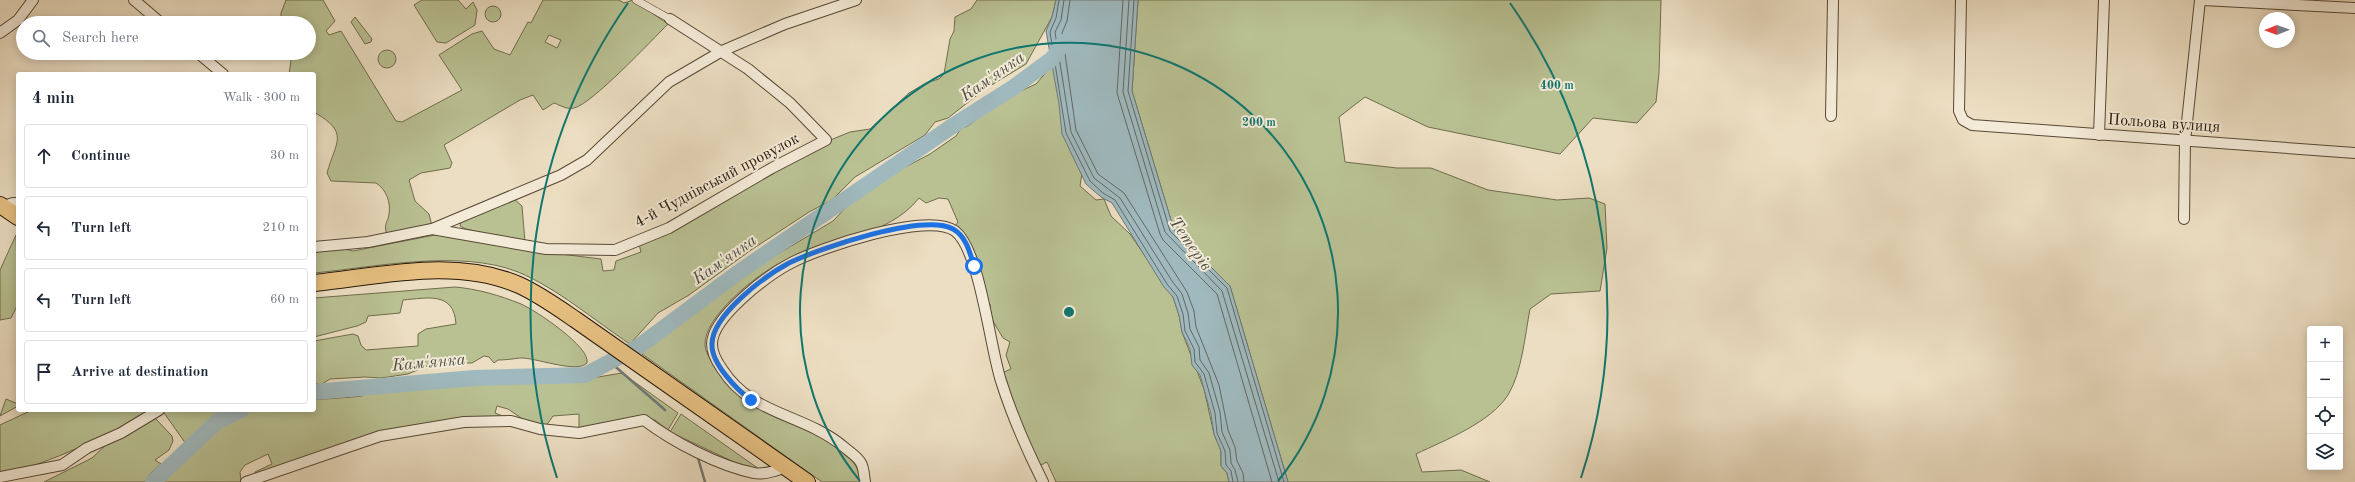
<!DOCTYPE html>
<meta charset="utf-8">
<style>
:root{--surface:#fff;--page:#f6f6f7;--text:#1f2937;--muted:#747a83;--line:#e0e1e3}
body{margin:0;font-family:"Old Standard TT",serif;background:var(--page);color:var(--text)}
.controls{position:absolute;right:12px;bottom:12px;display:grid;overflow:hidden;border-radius:4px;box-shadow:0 2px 10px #0003}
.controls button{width:36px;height:36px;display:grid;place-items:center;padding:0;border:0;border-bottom:1px solid var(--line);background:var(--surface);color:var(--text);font:20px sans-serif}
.compass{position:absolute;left:2259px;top:12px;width:36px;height:36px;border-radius:50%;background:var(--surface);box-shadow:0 2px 10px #0003;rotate:269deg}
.stop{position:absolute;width:12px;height:12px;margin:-9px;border:3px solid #1a73e8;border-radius:50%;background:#fff}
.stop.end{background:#1a73e8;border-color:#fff;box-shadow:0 1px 4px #0008}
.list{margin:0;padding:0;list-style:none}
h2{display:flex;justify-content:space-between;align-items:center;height:52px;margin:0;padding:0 16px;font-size:17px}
h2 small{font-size:13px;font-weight:400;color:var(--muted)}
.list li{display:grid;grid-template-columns:26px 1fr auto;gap:12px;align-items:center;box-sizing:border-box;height:64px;margin:0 8px 8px;padding:0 8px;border:1px solid var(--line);border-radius:4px}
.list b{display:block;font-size:15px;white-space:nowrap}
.list em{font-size:13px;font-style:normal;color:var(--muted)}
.icon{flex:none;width:22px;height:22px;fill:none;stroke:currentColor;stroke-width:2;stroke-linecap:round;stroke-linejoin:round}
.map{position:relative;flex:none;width:2355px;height:482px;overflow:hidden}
.search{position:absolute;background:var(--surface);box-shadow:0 2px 10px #0003;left:16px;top:16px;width:300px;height:44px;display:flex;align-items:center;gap:10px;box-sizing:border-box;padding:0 14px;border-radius:22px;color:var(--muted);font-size:15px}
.panel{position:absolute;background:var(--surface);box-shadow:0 2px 10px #0003;left:16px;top:72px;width:300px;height:340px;border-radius:4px}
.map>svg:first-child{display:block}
.green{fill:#b9c193;stroke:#706c4c;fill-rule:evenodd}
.water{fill:#9fb9be;stroke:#6f7874}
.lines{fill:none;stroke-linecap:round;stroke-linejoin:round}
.shore{stroke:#626862;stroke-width:1}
.stream{stroke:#6f7874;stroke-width:2.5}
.river{stroke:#9fb9be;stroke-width:16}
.pedestrian-casing{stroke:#584935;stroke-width:8}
.minor-casing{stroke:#584935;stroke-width:12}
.primary-casing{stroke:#261706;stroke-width:18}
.pedestrian{stroke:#f3ead7;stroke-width:7}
.minor{stroke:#f3ead7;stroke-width:10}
.primary{stroke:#e6bf81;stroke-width:16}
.route{stroke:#1a73e8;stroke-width:5}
.ring{fill:none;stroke:#0f766e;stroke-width:2}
.labels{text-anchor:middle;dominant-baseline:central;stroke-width:4;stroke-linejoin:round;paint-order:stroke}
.street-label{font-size:16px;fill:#261706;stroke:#f3ead7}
.water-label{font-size:17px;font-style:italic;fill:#505046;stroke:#f3ead7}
.centre{fill:#0f766e;stroke:#f3ead7;stroke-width:2}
.ring-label{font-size:12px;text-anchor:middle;font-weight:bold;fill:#0f766e;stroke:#f3ead7;stroke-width:4;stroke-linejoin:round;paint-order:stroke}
</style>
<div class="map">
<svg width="2355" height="482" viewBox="0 0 2355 482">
<rect width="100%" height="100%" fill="#ecdec2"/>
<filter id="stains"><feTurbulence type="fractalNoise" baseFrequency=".005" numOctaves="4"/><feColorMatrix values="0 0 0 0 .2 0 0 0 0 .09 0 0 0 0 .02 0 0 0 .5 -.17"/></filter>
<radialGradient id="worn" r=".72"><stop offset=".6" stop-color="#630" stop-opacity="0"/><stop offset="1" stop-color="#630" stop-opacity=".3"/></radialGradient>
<!-- green -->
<path class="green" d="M286,0H323L335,21L326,31L329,35L341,31L396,121L402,122L462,90L439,55L472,34L482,31L494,49L510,55L528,22L531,23L543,0H619L624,3L633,0L668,24C652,40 592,104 574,108C567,110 560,105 554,103L543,110L533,95L520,100L444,145L452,163L450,168L421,173L409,180L415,201L429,214L432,226L387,235C383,223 388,223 389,214C391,202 386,189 376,183L331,181L327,173C336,141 350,133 314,112V74H289L291,61L288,53H309V23H281V13ZM549,35L561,40L557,48L545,42Z
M422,0H458L466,9L473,2L477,10L475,25L446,43L437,42L414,5Z
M977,0H1056L1052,17L1026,64L985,89L948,118L935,122L925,135L855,177L832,200L809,212L751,250L689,295L658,313L630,344C595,321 557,288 518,272C460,249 376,267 314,273V252L344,249L353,251L445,233L544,252L601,259L603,271L614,270L616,261L641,252L639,244L823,143L850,132L870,129L909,93L926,83L939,79L944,74L950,39L954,31L955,17L971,9Z
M1138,0H1661L1659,73L1656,102L1637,123L1593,118L1560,154L1428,127L1365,97L1339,117L1345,162L1397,168H1431L1488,190L1557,200L1589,198L1605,204L1607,248L1600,291L1551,294L1530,309C1525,335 1522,372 1508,395C1490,423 1445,440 1416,454L1422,472L1461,470L1490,482H1288L1230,286L1174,230L1132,91Z
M485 14a8 8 0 1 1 16 0a8 8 0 1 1-16 0Z
M355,17L372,39L371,42L365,44L351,22Z
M378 59a9 9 0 1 1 18 0a9 9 0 1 1-18 0Z
M1056,61L1082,173L1080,186L1096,200L1104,199L1111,216L1130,234L1173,297L1179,315L1182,332L1204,389L1214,434L1221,451V466L1227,473L1229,482H1056L1047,462L1039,466L1002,373L1011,369L1006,355L1010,342L1003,338L994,323L991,316L990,304L986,300L955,226L958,222L948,199L939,198L926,203L919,198C888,238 822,241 780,263C758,274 703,317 705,345C705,354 714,364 719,371C727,384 735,393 748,402C785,427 850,431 862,482H822L642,354L654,340L679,326L685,315L698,309L709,294L726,289L741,274L768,260L833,221L849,204L879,181L930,154L956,136L962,127H966L976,120L994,103L1036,84Z
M513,198L522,206L525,242L466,229L460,226L461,221Z
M16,235L18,304L11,318L0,320V270Z
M455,287C477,289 499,295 521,304C535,310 591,347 587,363C577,374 534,357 520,358C512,359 505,360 498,360L494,363L489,357L484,356L472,363H452L451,358L448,357L408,374L381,378L365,377L330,379L319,386L314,381V341L353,334L358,336L361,345L366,350L418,346V334L426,329L456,324C454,291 427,298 403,300L400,313L368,316L366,322L357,326L314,337V298Z
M489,372L497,378L523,379L540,373L571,378L598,377L622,373L678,413L668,430L655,420L648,419L579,428V414L553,416L546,426L524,420L508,409L497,406L495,413L505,417L352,444L347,441L346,444L254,476L255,472L272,464L268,454L245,465L240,472L241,482H153L180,457L183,451C207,445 220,422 243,411C253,406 300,410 314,410V399C318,400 354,397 362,396L369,390L375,389L434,385L448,386L459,381L479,380L484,374Z
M6,399L18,404V406L0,416Z
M32,410H152C104,438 54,461 0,476V425Z
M162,410H220L214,419L186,444Z
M681,414L759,469L753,471L670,432Z
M155,418L172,436L173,441L169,450L155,460L161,464L150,474L145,482H44L92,458L107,444Z"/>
<!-- water -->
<path class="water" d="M1056,0H1138L1132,91L1174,230L1230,286L1288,482H1229L1227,473L1221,466V451L1214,434L1211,414L1200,375L1192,365L1190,349L1182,332L1179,315L1173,297L1164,287L1112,203L1101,197L1086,184L1062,134L1059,104L1046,31L1052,17Z"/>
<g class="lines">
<!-- shore -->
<path class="shore" d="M1059,0L1056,18L1050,32L1066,133L1090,181L1103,193L1115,200L1167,284L1177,296L1183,314L1185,331L1194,349L1195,362L1204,374L1215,413L1217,433L1225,451L1226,465L1231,471L1233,482
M1064,0L1061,20L1055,32L1071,132L1094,178L1120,198L1172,281L1182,294L1188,313L1190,329L1199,347L1200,360L1209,373L1220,412L1222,432L1230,450L1231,463L1235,470L1238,482
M1070,0L1067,21L1062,33L1076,130L1098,174L1124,193L1187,292L1194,311L1196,327L1219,385L1228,430L1235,447L1237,461L1243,473L1244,482
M1123,0L1117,93L1160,234L1163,240L1217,294L1272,482
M1129,0L1123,92L1165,232L1222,291L1279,482
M1134,0L1128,91L1170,231L1227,288L1284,482"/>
<!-- stream -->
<path class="stream" d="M610,362L665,410
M698,458L705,482"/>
<!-- river -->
<path class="river" d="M314,392L474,378L585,375L638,347L739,272L951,127L1014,87L1052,59L1064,42
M153,482L218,421L241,410"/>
<!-- pedestrian casing -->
<g class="pedestrian-casing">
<path id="pedestrian" d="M636,0L670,19"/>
</g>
<!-- minor casing -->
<g class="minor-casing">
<path id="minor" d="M134,0L161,23
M1961,0L1959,111L1963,120L1972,125L2355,153
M2203,0L2355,8
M0,33L18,20L33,0
M198,53L223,74
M1831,116L1833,0
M2099,135L2104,0
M0,207L13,203H18
M2184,219L2185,141L2200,0
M432,229L546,249L615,250L669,228L772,168L826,140L790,103L748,69L670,19
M314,247L368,242L432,229L561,175L587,160L669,82L722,51L785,24L856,0
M0,477L62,465L87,448L121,433L159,410
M246,482L380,436L464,422L511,421L540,429L579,433L644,420C673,442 719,466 754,473C762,475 770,472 778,470
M865,482C864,476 864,468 861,463C858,457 850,452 844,447C803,413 752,416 722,369C717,362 712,354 712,344C712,317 768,275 791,263C819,248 928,211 955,231C980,250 990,348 1001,381C1012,416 1027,450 1043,482"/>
</g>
<!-- primary casing -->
<g class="primary-casing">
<path id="primary" d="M0,205L18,217
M314,283C381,276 455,257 519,285C539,294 557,307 576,320L807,482"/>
</g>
<!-- pedestrian -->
<use href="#pedestrian" class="pedestrian"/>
<!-- minor -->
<use href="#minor" class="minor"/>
<!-- primary -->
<use href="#primary" class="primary"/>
</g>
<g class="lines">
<!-- route -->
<path class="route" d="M751,400C737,390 711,363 712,344C712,315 766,275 789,263C820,248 923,213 953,229C966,236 970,253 974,266"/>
</g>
<!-- distance rings -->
<g class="ring">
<path d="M860 481A269 269 0 1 1 1278 481"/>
<path d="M557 478A538 538 0 0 1 628 3M1510 3A538 538 0 0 1 1581 478"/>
</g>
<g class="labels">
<!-- street labels -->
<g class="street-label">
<text transform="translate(2164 124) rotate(4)">Польова вулиця</text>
<text transform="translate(717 181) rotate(-28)">4-й Чуднівський провулок</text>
</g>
<!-- water labels -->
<g class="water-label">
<text transform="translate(993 77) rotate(-35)">Кам'янка</text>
<text transform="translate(1190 244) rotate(55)">Тетерів</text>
<text transform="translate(725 260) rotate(-35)">Кам'янка</text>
<text transform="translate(429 363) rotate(-5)">Кам'янка</text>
</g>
</g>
<circle cx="1069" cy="312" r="6" class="centre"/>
<g class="ring-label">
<text x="1557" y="89">400 m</text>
<text x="1259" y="126">200 m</text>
</g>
<rect width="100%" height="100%" filter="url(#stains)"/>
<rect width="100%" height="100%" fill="url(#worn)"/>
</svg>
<div class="controls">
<button>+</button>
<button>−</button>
<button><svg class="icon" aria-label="locate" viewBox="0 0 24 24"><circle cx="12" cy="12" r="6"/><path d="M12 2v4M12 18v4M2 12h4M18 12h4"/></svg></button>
<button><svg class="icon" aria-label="layers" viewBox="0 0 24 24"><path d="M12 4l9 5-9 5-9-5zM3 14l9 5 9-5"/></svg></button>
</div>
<svg class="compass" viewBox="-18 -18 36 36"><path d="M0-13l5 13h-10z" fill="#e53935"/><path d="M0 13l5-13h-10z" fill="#747a83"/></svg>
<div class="stop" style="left:974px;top:266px"></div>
<div class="stop end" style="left:751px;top:400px"></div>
<div class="search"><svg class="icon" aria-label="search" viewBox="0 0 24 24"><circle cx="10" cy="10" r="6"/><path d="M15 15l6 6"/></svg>Search here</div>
<section class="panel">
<h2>4 min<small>Walk · 300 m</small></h2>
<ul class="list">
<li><svg class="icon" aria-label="ahead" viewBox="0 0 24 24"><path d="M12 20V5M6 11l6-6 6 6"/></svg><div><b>Continue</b></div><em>30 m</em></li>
<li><svg class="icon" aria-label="left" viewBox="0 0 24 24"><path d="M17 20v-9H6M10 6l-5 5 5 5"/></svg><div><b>Turn left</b></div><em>210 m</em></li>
<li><svg class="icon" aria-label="left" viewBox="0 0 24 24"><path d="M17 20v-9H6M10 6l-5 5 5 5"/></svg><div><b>Turn left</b></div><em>60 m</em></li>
<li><svg class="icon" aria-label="arrive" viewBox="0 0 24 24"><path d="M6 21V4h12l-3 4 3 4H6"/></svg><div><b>Arrive at destination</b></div></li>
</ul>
</section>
</div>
